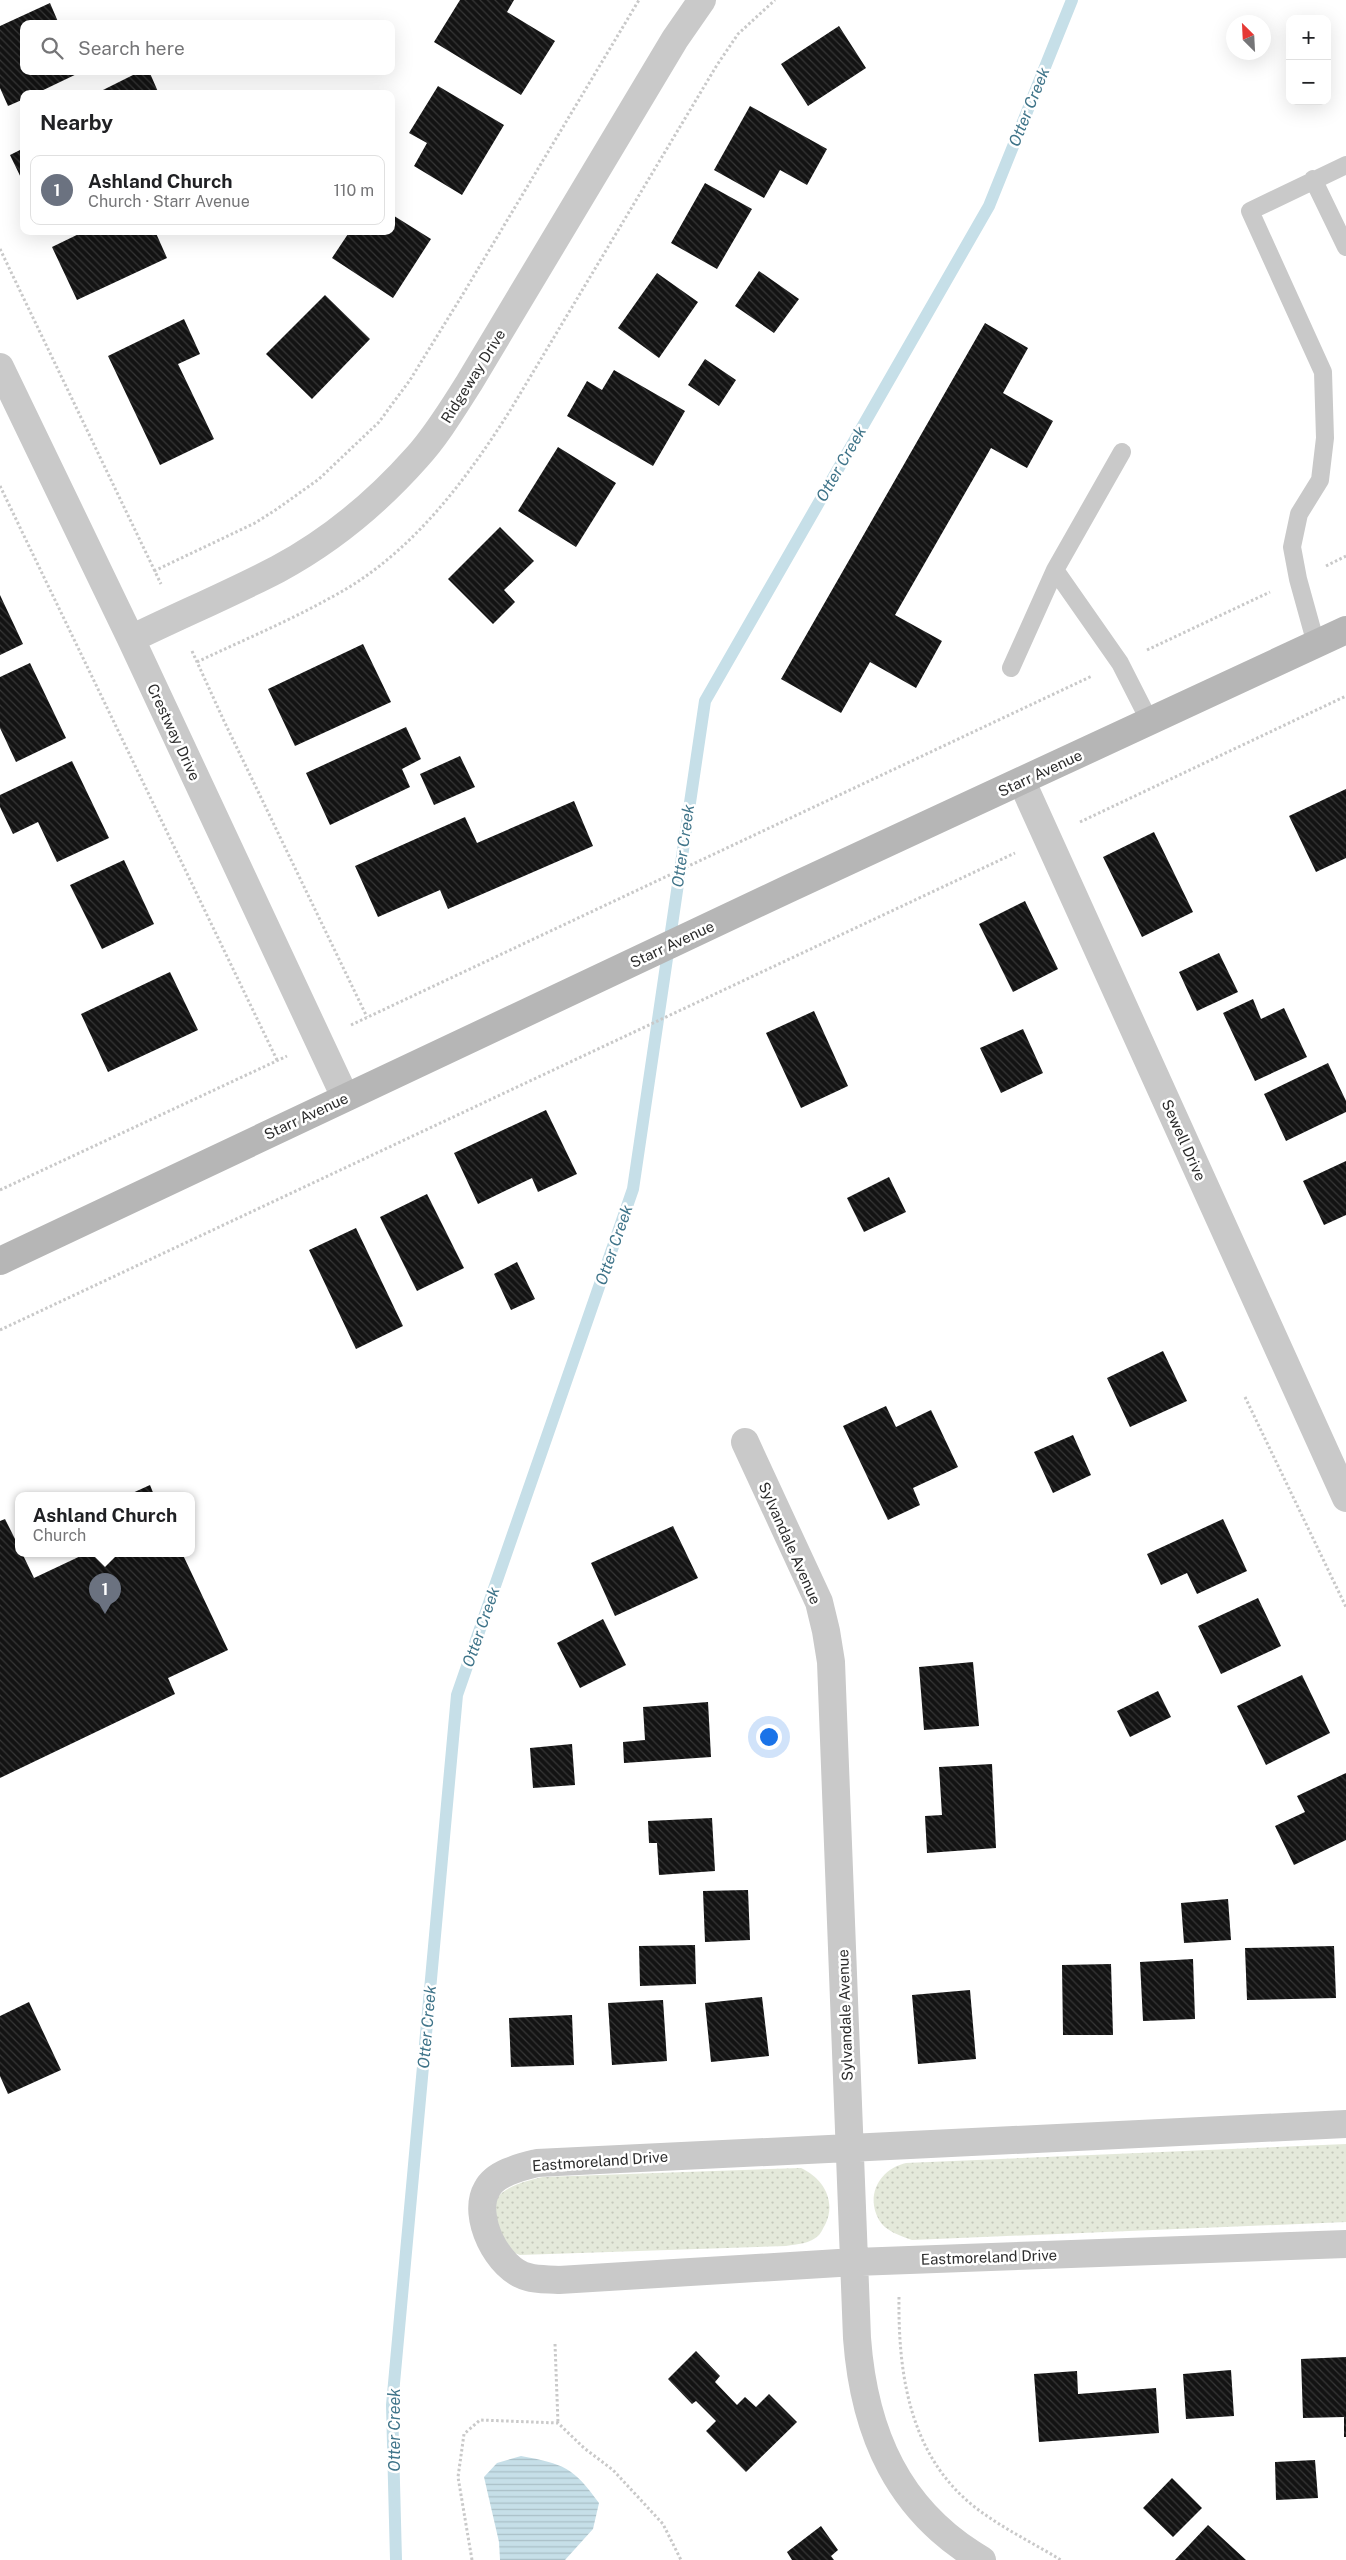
<!DOCTYPE html>
<meta charset="utf-8">
<style>
:root{--surface:#fff;--page:#f2f2f2;--text:#202124;--muted:#757577;--line:#e0e0e0;--accent:#db2777}
body{margin:0;font-family:"Public Sans",sans-serif;background:var(--page);color:var(--text)}
.controls{position:absolute;right:15px;top:15px;display:grid;overflow:hidden;border-radius:10px;box-shadow:0 5px 20px #0002}
.controls button{width:45px;height:45px;display:grid;place-items:center;padding:0;border:0;border-bottom:1px solid var(--line);background:var(--surface);color:var(--text);font:25px sans-serif}
.compass{position:absolute;left:1226px;top:15px;width:45px;height:45px;border-radius:50%;background:var(--surface);box-shadow:0 5px 20px #0002;rotate:336deg}
.you{position:absolute;left:768px;top:1736px;width:18px;height:18px;margin:-12px;border:4px solid #fff;border-radius:50%;background:#1a73e8;box-shadow:0 0 0 8px #1a73e833}
.badge{display:grid;place-items:center;width:32px;height:32px;border-radius:50%;background:var(--accent);color:#fff;font-size:16px;font-weight:700}
.pin{position:absolute;translate:-50% -41px;filter:drop-shadow(0 1px 2px #0008)}
.pin::after{content:'';position:absolute;top:26px;width:18px;height:15px;background:inherit;clip-path:polygon(0 0,100% 0,50% 100%)}
.popup{position:absolute;left:15px;top:1492px;width:180px;height:65px;box-sizing:border-box;display:grid;place-content:center;border-radius:10px;background:var(--surface);filter:drop-shadow(0 1px 4px #0005);font-size:16px;white-space:nowrap;color:var(--muted)}
.popup b{font-size:19px;color:var(--text)}
.popup::after{content:'';position:absolute;left:50%;top:100%;margin-left:-10px;border:10px solid transparent;border-top-color:var(--surface)}
.list{margin:0;padding:0;list-style:none}
h2{display:flex;justify-content:space-between;align-items:center;height:65px;margin:0;padding:0 20px;font-size:21px}
h2 small{font-size:16px;font-weight:400;color:var(--muted)}
.list li{display:grid;grid-template-columns:32px 1fr auto;gap:15px;align-items:center;box-sizing:border-box;height:70px;margin:0 10px 10px;padding:0 10px;border:1px solid var(--line);border-radius:10px}
.list b{display:block;font-size:19px;white-space:nowrap}
.list p{margin:0;font-size:16px;white-space:nowrap;color:var(--muted)}
.list em{font-size:16px;font-style:normal;color:var(--muted)}
.icon{flex:none;width:28px;height:28px;fill:none;stroke:currentColor;stroke-width:2;stroke-linecap:round;stroke-linejoin:round}
.map{position:relative;flex:none;width:1346px;height:2560px;overflow:hidden}
.search{position:absolute;background:var(--surface);box-shadow:0 5px 20px #0002;left:20px;top:20px;width:375px;height:55px;display:flex;align-items:center;gap:12px;box-sizing:border-box;padding:0 18px;border-radius:10px;color:var(--muted);font-size:19px}
.panel{position:absolute;background:var(--surface);box-shadow:0 5px 20px #0002;left:20px;top:90px;width:375px;height:145px;border-radius:10px}
.map>svg:first-child{display:block}
.grass{fill:url(#grass-dots)}
.water{fill:url(#water-rules)}
.lines{fill:none;stroke-linecap:round;stroke-linejoin:round}
.stream{stroke:#c6dfe8;stroke-width:12}
.building{fill:url(#building-back-hatch)}
.path{stroke:#c9c9c9;stroke-width:3;stroke-dasharray:2.5 2.5;stroke-linecap:butt}
.service{stroke:#c9c9c9;stroke-width:18}
.minor{stroke:#c9c9c9;stroke-width:28}
.secondary{stroke:#b6b6b6;stroke-width:28}
.labels{text-anchor:middle;dominant-baseline:central;stroke-width:5;stroke-linejoin:round;paint-order:stroke}
.street-label{font-size:15px;fill:#2c2c2c;stroke:#fff}
.water-label{font-size:16px;font-style:italic;fill:#3f7489;stroke:#fff}
</style>
<div class="map">
<svg width="1346" height="2560" viewBox="0 0 1346 2560">
<defs>
<pattern id="grass-dots" width="8" height="8" patternUnits="userSpaceOnUse" patternTransform="scale(1.25)"><rect width="8" height="8" fill="#e4e9da"/><path d="M2 2h.1M6 6h.1" fill="none" stroke="#c4c8bb" stroke-width="1.8" stroke-linecap="round"/></pattern>
<pattern id="water-rules" width="6" height="5" patternUnits="userSpaceOnUse" patternTransform="scale(1.25)"><rect width="6" height="5" fill="#c6dfe8"/><path d="M0 2.5h6" fill="none" stroke="#aac0c7"/></pattern>
<pattern id="building-back-hatch" width="6" height="6" patternUnits="userSpaceOnUse" patternTransform="scale(1.25)"><rect width="6" height="6" fill="#131313"/><path d="M-1 5l2 2M0 0l6 6M5-1l2 2" fill="none" stroke="#363636"/></pattern>
</defs>
<rect width="100%" height="100%" fill="#fff"/>
<!-- grass -->
<path class="grass" d="M1346,2144V2222L912,2240C901,2236 885,2231 879,2220C865,2195 880,2169 906,2163Z
M801,2168C823,2178 837,2201 825,2225C823,2228 821,2233 819,2235C810,2244 797,2244 786,2246L520,2255L509,2251C504,2240 496,2227 493,2216C488,2189 526,2181 543,2177Z"/>
<!-- water -->
<path class="water" d="M521,2456C564,2464 573,2467 599,2503L593,2529L565,2560H500L499,2542L484,2477L497,2463Z"/>
<g class="lines">
<!-- stream -->
<path class="stream" d="M396,2560L392,2405L457,1695L633,1189L705,701L989,206L1072,0"/>
</g>
<!-- building -->
<path class="building" d="M460,0H514L507,12L555,41L521,95L434,42Z
M50,3L59,24H24V71H83L35,94H24V99L8,106L0,88V26Z
M839,26L866,68L808,106L781,64Z
M141,71H149L159,94H102L101,91Z
M438,86L504,125L462,195L414,166L427,143L409,133Z
M750,106L827,149L807,185L780,170L764,198L714,170Z
M24,148V184L10,155Z
M705,183L752,209L717,269L671,243Z
M391,214L431,239L393,298L332,258L350,231H391Z
M85,231H155L167,258L77,300L52,247Z
M759,271L799,299L774,333L735,306Z
M657,273L698,302L659,358L618,328Z
M325,295L370,339L312,399L266,354Z
M184,319L200,354L178,364L214,439L160,465L108,356Z
M985,323L1028,348L1003,393L1053,421L1027,468L991,448L895,615L942,641L916,688L870,662L841,713L781,679Z
M705,359L736,380L719,406L688,385Z
M614,370L685,411L653,466L567,416L587,381L602,390Z
M558,447L616,483L576,547L518,511Z
M500,527L534,561L504,590L515,602L493,624L448,579Z
M0,595L23,644L0,655Z
M363,644L391,702L295,746L268,689Z
M30,663L66,738L16,762L0,728V677Z
M406,727L421,759L402,769L410,787L330,825L306,773Z
M460,756L475,787L434,805L420,774Z
M72,761L109,838L57,862L38,822L13,834L0,807V795Z
M1346,789V858L1316,872L1289,816Z
M574,801L593,846L448,909L440,890L378,917L355,866L465,817L477,843Z
M1154,832L1193,912L1142,937L1103,857Z
M124,860L154,924L102,949L70,885Z
M1025,901L1058,969L1013,992L979,924Z
M1219,953L1238,992L1197,1011L1179,972Z
M170,972L198,1030L108,1072L81,1014Z
M1253,999L1261,1019L1284,1008L1307,1057L1255,1081L1223,1013Z
M814,1011L848,1086L801,1108L766,1033Z
M1023,1029L1043,1073L1001,1093L980,1048Z
M1328,1063L1346,1101V1112L1286,1141L1264,1094Z
M546,1110L577,1174L538,1192L532,1178L478,1204L454,1153Z
M1346,1161V1215L1324,1225L1303,1181Z
M889,1177L906,1212L864,1232L847,1198Z
M427,1194L464,1268L417,1291L380,1217Z
M356,1228L403,1326L356,1349L309,1250Z
M517,1262L535,1299L511,1310L494,1274Z
M1163,1351L1187,1401L1130,1427L1107,1378Z
M886,1406L896,1427L931,1410L958,1467L913,1488L920,1505L888,1520L843,1426Z
M1073,1435L1091,1475L1053,1493L1034,1452Z
M150,1485L154,1495H128Z
M5,1519L19,1547V1553H22L34,1578L87,1553H182L228,1650L168,1678L175,1694L0,1778V1521Z
M1223,1519L1247,1571L1197,1594L1187,1573L1161,1585L1147,1554Z
M673,1526L698,1578L615,1616L591,1563Z
M1258,1598L1281,1646L1221,1674L1198,1626Z
M603,1619L626,1665L580,1688L557,1643Z
M973,1662L979,1726L924,1730L919,1667Z
M1302,1675L1330,1733L1266,1765L1237,1706Z
M1158,1691L1171,1717L1130,1737L1117,1711Z
M708,1702L711,1757L624,1763L623,1742L645,1740L643,1707Z
M572,1744L575,1785L533,1788L530,1748Z
M992,1764L996,1848L927,1853L925,1816L942,1815L939,1767Z
M1346,1773V1840L1294,1865L1275,1826L1305,1812L1297,1796Z
M712,1818L715,1871L659,1875L657,1843H649L648,1821Z
M748,1890L750,1940L705,1942L703,1891Z
M1228,1899L1231,1940L1184,1943L1181,1903Z
M695,1945L696,1984L640,1986L639,1946Z
M1334,1946L1336,1998L1247,2000L1245,1948Z
M1193,1959L1195,2019L1143,2021L1140,1962Z
M1111,1964L1113,2035H1063L1062,1965Z
M970,1990L976,2059L918,2064L912,1995Z
M762,1997L769,2056L711,2062L705,2003Z
M663,2000L667,2061L612,2065L608,2003Z
M29,2002L61,2070L8,2094L0,2076V2016Z
M572,2015L574,2065L511,2067L509,2018Z
M696,2351L720,2376L715,2382L737,2405L745,2397L756,2407L769,2394L797,2422L746,2472L706,2431L716,2421L696,2401L692,2404L668,2379Z
M1346,2357V2437H1344V2417L1303,2418L1301,2359Z
M1231,2370L1234,2416L1186,2419L1183,2374Z
M1077,2371L1078,2394L1156,2388L1159,2433L1039,2442L1034,2374Z
M1315,2460L1318,2498L1276,2500L1275,2462Z
M1172,2478L1202,2508L1173,2537L1143,2508Z
M1208,2525L1246,2560H1175Z
M821,2526L838,2550L831,2556L834,2560H792L787,2552Z"/>
<g class="lines">
<!-- path -->
<path class="path" d="M0,249L161,584
M0,486L277,1060
M1326,566L1346,556
M154,571L255,523L277,509L319,479L379,422L410,380L463,294L639,0
M1147,650L1270,592
M192,651L224,721L367,1017
M197,662C241,641 287,622 330,598C409,557 465,482 511,409L717,65L738,34L775,0
M1080,822L1346,696
M351,1025L1092,676
M0,1190L287,1056
M0,1330L1015,853
M1245,1397L1346,1607
M899,2297C898,2375 910,2457 976,2508C1002,2528 1033,2543 1061,2560
M555,2344L558,2423
M472,2560L458,2477L464,2434L480,2420L558,2423L584,2448L613,2470L663,2524L681,2560"/>
<!-- service -->
<path class="service" d="M1313,179L1346,247
M1122,452L1055,570L1120,663L1150,722
M1316,644L1298,579L1292,547L1299,514L1320,480L1325,438L1323,372L1250,211L1346,165
M1011,668L1055,570"/>
<!-- minor -->
<path class="minor" d="M0,367L131,639L345,1097
M131,639C180,615 230,594 278,569C330,541 378,501 417,457C437,435 453,408 469,383L675,39L702,0
M1022,782L1346,1498
M745,1442L819,1602L826,1631L831,1662L857,2338C864,2433 898,2511 982,2560
M1346,2124L537,2163C521,2167 495,2173 487,2189C471,2216 498,2270 528,2277C538,2280 549,2279 559,2280L855,2262L1346,2244"/>
<!-- secondary -->
<path class="secondary" d="M0,1261L788,889L1346,630"/>
</g>
<g class="labels">
<!-- street labels -->
<g class="street-label">
<text transform="translate(473 376) rotate(-58)">Ridgeway Drive</text>
<text transform="translate(174 732) rotate(65)">Crestway Drive</text>
<text transform="translate(1040 773) rotate(-25)">Starr Avenue</text>
<text transform="translate(672 944) rotate(-25)">Starr Avenue</text>
<text transform="translate(306 1116) rotate(-25)">Starr Avenue</text>
<text transform="translate(1184 1140) rotate(66)">Sewell Drive</text>
<text transform="translate(790 1543) rotate(66)">Sylvandale Avenue</text>
<text transform="translate(845 2015) rotate(-92)">Sylvandale Avenue</text>
<text transform="translate(600 2161) rotate(-4)">Eastmoreland Drive</text>
<text transform="translate(989 2257) rotate(-2)">Eastmoreland Drive</text>
</g>
<!-- water labels -->
<g class="water-label">
<text transform="translate(1029 107) rotate(-68)">Otter Creek</text>
<text transform="translate(841 464) rotate(-60)">Otter Creek</text>
<text transform="translate(683 846) rotate(-82)">Otter Creek</text>
<text transform="translate(614 1245) rotate(-71)">Otter Creek</text>
<text transform="translate(481 1627) rotate(-71)">Otter Creek</text>
<text transform="translate(427 2027) rotate(-85)">Otter Creek</text>
<text transform="translate(394 2430) rotate(-90)">Otter Creek</text>
</g>
</g>
</svg>
<div class="controls">
<button>+</button>
<button>−</button>
</div>
<svg class="compass" viewBox="-18 -18 36 36"><path d="M0-13l5 13h-10z" fill="#e53935"/><path d="M0 13l5-13h-10z" fill="#757577"/></svg>
<div class="you"></div>
<div class="pin badge" style="left:105px;top:1614px;background:#6b7280">1</div>
<div class="popup"><b>Ashland Church</b>Church</div>
<div class="search"><svg class="icon" aria-label="search" viewBox="0 0 24 24"><circle cx="10" cy="10" r="6"/><path d="M15 15l6 6"/></svg>Search here</div>
<section class="panel">
<h2>Nearby<small></small></h2>
<ul class="list">
<li><span class="badge" style="background:#6b7280">1</span><div><b>Ashland Church</b><p>Church · Starr Avenue</p></div><em>110 m</em></li>
</ul>
</section>
</div>
